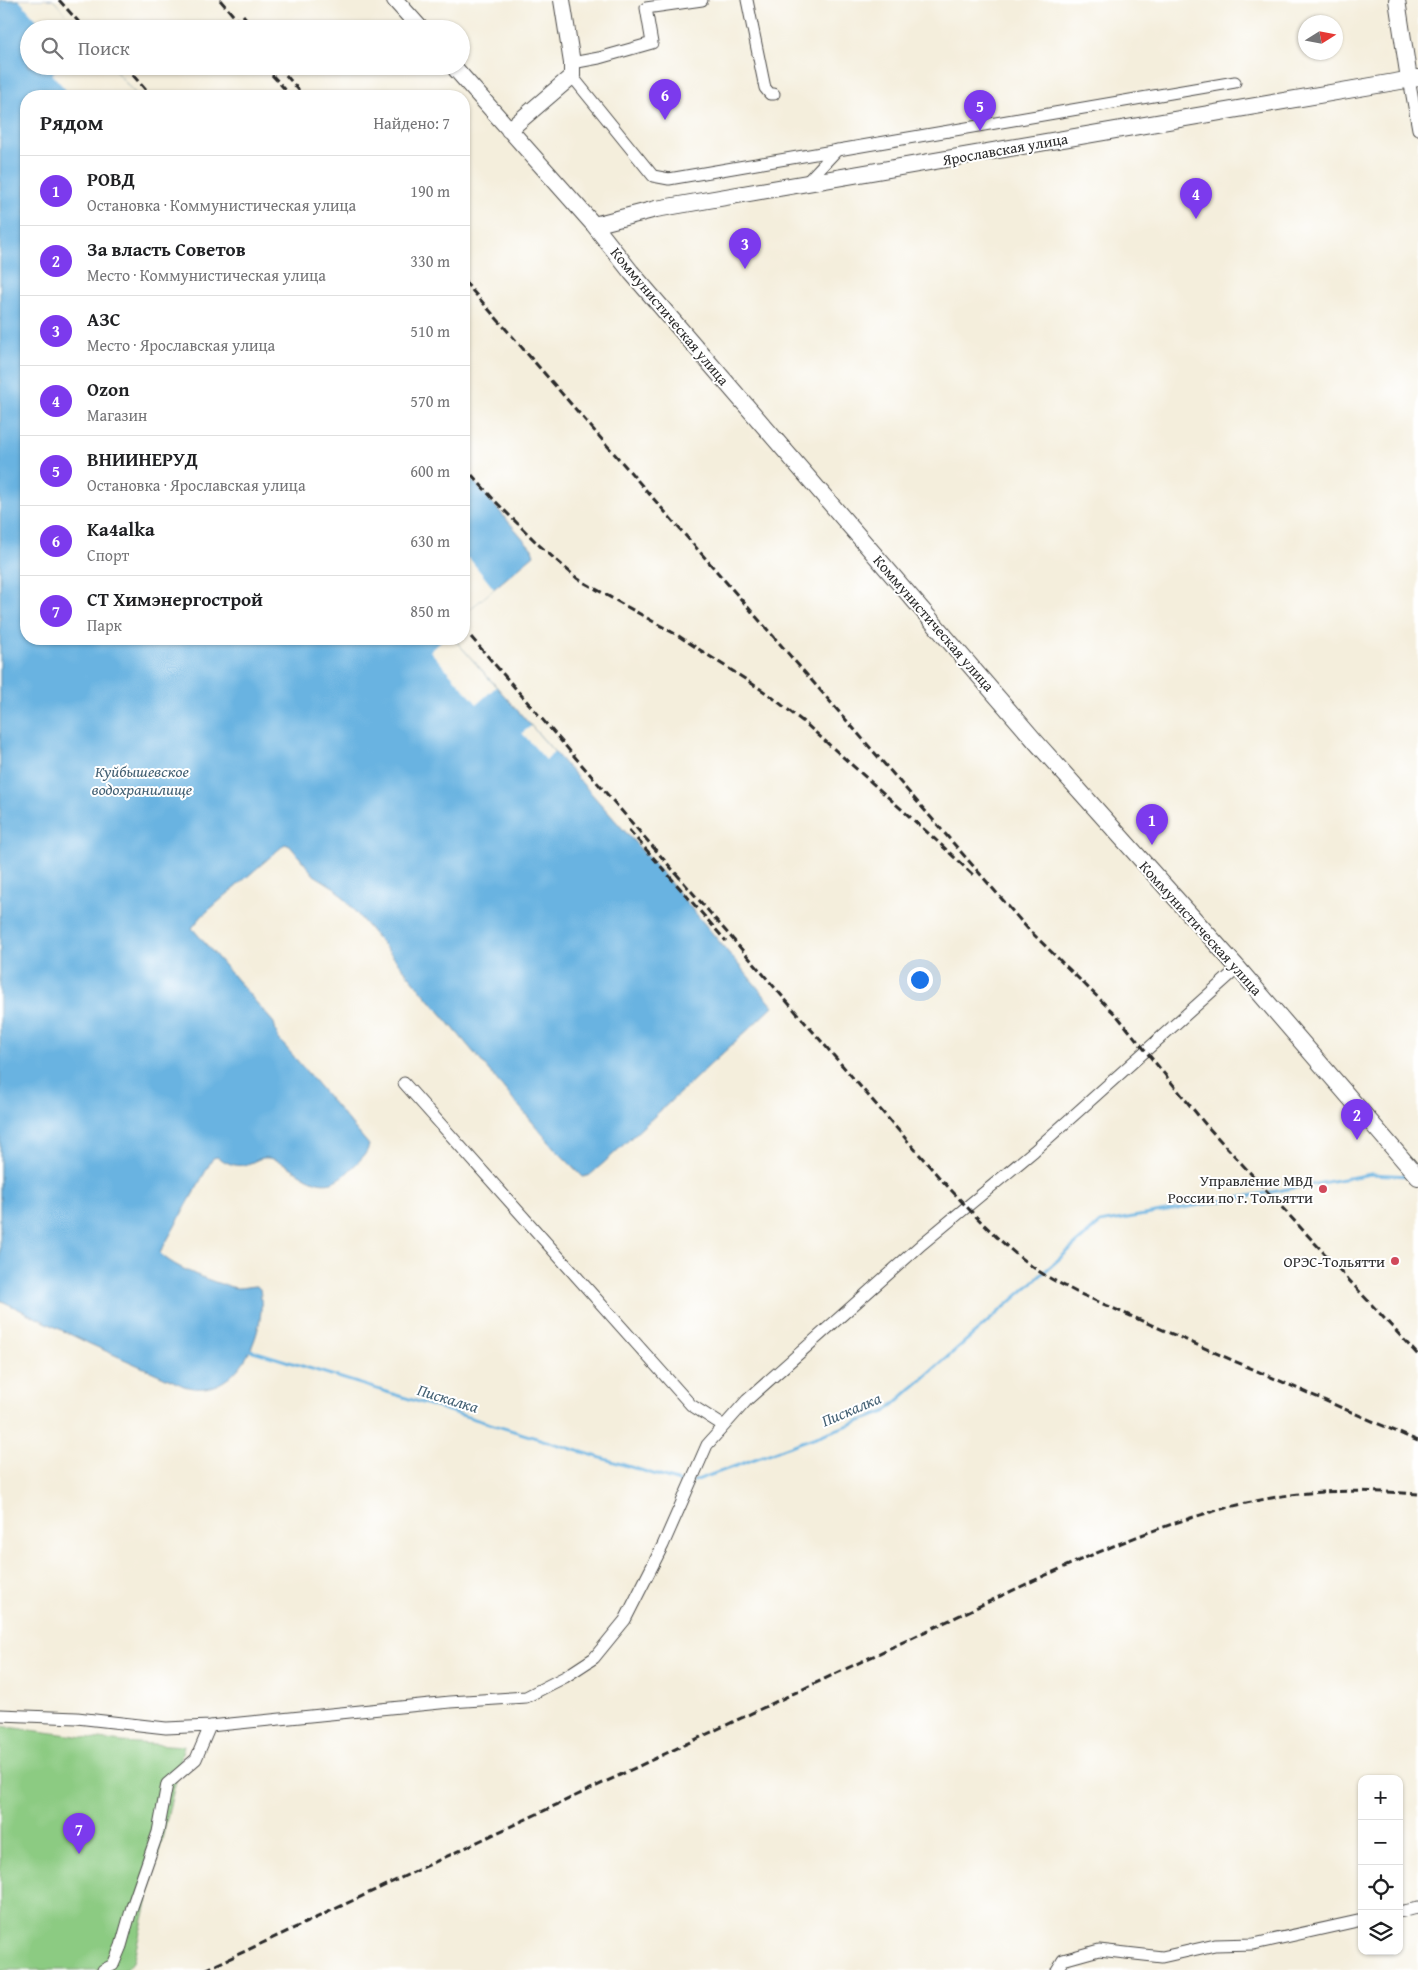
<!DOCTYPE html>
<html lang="ru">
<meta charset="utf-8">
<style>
:root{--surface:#fff;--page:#f6f6f6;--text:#202124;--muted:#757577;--line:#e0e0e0;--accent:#7c3aed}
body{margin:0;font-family:"Gentium Book Plus",serif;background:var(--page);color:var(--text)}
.controls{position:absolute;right:15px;bottom:15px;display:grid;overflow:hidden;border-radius:10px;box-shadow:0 1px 4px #0004}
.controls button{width:45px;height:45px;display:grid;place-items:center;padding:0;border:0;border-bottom:1px solid var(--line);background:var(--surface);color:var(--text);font:25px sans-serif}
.compass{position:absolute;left:1298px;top:15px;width:45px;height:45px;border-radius:50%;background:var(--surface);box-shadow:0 1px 4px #0004;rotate:79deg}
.you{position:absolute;left:919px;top:979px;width:18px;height:18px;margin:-12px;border:4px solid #fff;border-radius:50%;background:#1a73e8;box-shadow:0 0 0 8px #1a73e833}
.badge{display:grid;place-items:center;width:32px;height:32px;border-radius:50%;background:var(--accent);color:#fff;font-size:16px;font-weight:700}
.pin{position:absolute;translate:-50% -41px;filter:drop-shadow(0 1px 2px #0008)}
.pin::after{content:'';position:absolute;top:26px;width:18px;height:15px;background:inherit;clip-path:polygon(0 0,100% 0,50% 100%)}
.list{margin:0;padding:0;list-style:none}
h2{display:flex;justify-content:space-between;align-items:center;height:65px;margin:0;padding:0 20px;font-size:21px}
h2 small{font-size:16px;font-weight:400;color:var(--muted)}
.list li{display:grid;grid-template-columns:32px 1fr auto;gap:15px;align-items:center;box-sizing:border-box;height:70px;padding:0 20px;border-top:1px solid var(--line)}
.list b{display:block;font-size:19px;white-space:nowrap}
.list p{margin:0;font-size:16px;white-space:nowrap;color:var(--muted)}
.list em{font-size:16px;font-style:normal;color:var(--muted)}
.icon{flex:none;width:28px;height:28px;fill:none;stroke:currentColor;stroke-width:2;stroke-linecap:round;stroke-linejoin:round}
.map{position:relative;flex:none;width:1418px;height:1970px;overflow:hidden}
.search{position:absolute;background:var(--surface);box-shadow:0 1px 4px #0004;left:20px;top:20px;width:450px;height:55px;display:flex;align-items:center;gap:12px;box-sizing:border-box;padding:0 18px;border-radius:28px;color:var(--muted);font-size:19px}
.panel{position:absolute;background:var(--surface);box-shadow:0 1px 4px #0004;left:20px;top:90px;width:450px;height:555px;border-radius:20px}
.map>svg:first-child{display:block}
.green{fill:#8ccb82;stroke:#5c7b56}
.water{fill:#69b3e1;stroke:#4a6f86}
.pier{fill:#f4eedc}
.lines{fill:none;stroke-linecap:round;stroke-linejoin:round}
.stream{stroke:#69b3e1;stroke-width:3}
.street-casing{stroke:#494846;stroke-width:13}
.secondary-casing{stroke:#494846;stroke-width:18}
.street{stroke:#fff;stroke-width:11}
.secondary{stroke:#fff;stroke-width:16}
.rail{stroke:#2b2b2b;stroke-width:3;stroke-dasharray:8 4;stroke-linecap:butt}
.poi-dot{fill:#d1495b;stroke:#fff;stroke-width:2}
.labels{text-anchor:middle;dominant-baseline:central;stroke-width:4;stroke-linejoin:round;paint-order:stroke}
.street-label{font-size:15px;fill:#2b2b2b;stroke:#fff}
.poi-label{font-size:15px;fill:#2b2b2b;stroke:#fff;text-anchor:end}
.water-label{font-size:16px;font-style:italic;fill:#446174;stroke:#fff}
</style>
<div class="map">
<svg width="1418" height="1970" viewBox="0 0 1418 1970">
<rect width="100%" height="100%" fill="#fff"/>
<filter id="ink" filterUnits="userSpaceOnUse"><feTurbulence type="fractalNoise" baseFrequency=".02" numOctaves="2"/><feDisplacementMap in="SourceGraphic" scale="10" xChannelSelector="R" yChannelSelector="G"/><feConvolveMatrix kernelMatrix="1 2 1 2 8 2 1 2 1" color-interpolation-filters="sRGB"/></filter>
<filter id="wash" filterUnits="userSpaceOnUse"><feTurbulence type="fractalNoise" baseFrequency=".0096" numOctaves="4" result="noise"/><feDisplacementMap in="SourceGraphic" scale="20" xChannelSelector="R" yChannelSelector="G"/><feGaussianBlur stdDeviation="1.12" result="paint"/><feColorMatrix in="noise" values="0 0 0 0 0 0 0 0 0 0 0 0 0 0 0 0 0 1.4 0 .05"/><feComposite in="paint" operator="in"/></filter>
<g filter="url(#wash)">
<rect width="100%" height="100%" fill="#f4eedc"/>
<!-- green -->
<path class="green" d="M0,1726L122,1742L184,1746L133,1962L126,1970H0Z"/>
<!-- water -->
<path class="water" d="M0,0H53L78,29H29V66H111L137,96H26V639H454L662,873L773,1006L750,1028L607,1160L590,1175L583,1177L555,1149L342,896L335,888L314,875L290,846L285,844L202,916L192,928L274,1023L278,1038L369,1145C367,1155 358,1162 351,1169C318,1204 297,1162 268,1158C260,1157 256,1161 250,1163C237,1169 227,1163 217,1157L213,1158L160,1253C172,1267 218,1285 237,1288C244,1288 250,1286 257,1286L260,1289C268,1332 237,1402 184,1386L90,1344L0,1300Z
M464,470L532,549L534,555L464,614Z"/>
<!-- pier -->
<path class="pier" d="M19,0H53L73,22L65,29H45Z
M61,66H111L137,96H71L52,74Z
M469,558L494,589L464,614V563Z
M443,639H454L496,687L477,704L430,651Z
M531,726L554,752L546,760L522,733Z"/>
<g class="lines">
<!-- stream -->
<path class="stream" d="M250,1350L686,1484
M694,1481L885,1412L1100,1223L1371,1174L1410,1176"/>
</g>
</g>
<g filter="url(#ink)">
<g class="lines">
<!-- street casing -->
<g class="street-casing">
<path id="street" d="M747,0L765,88L770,94H774
M572,63L599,58L652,43L646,8L702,0
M572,76L653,176L669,179L1235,82
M1409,79L1418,129
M806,183L837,150
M404,1083L691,1405L724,1426
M0,1715L77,1718L166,1728L210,1726L450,1702L526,1697L565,1677L594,1658L625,1620L663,1545L707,1445L747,1400L922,1244L1034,1151L1238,968
M1399,1912L1418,1908
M103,1970L113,1965L121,1946L132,1907L158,1832L167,1784L196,1759L210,1726
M1057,1970L1063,1960L1099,1950L1162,1957L1215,1945L1254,1944L1362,1920"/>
</g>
<!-- secondary casing -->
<g class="secondary-casing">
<path id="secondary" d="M395,0L421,29
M1397,0L1409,79
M453,66L594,225L631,272L1036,742L1238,968L1418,1177
M509,130L572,76V63L562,0
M594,225L656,209L1418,78"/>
</g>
<!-- street -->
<use href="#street" class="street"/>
<!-- secondary -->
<use href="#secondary" class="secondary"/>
<!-- rail -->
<path class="rail" d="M59,0L85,29
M220,0L245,29
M243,15L254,29
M125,66L151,96
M264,66L291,96
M278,66L304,96
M464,281L1028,929L1118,1017L1206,1125L1418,1355
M464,466L495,501L540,546L578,579L677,635L768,694L806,724L937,841L973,875
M471,637L938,1176C970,1210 1001,1246 1040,1272C1052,1280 1065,1286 1078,1293L1418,1441
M629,830L726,941
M205,1970L1035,1580C1106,1548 1178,1517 1256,1501C1309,1489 1364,1490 1418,1494"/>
</g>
</g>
<!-- markers -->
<g class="poi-dot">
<circle cx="1323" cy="1189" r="5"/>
<circle cx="1395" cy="1261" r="5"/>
</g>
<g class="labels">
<!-- street labels -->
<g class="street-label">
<text transform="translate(1005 149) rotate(-10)">Ярославская улица</text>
<text transform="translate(670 316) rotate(50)">Коммунистическая улица</text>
<text transform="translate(934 623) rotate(49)">Коммунистическая улица</text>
<text transform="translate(1201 928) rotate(48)">Коммунистическая улица</text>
</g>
<!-- poi labels -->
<g class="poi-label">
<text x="1313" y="1180">Управление МВД<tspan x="1313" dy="17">России по г. Тольятти</tspan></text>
<text x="1385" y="1261">ОРЭС-Тольятти</text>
</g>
<!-- water labels -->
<g class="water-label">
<text x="142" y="771">Куйбышевское<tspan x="142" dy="18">водохранилище</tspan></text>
<text transform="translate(448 1398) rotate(17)">Пискалка</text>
<text transform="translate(851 1409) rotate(-23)">Пискалка</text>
</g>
</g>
</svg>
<div class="controls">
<button>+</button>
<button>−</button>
<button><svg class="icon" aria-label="locate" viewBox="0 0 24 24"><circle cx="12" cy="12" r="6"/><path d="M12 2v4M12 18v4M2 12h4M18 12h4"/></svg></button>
<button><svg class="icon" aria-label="layers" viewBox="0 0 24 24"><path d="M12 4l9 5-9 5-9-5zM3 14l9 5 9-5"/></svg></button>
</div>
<svg class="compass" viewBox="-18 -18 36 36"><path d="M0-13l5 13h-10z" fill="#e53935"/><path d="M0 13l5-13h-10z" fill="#757577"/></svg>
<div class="you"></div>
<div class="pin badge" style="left:1152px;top:845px">1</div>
<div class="pin badge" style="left:1357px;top:1140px">2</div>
<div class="pin badge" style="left:745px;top:269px">3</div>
<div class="pin badge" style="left:1196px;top:219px">4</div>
<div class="pin badge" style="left:980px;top:131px">5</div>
<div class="pin badge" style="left:665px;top:120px">6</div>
<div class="pin badge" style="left:79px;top:1854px">7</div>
<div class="search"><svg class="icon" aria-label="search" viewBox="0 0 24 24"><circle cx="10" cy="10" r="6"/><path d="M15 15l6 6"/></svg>Поиск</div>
<section class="panel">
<h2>Рядом<small>Найдено: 7</small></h2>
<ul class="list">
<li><span class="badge">1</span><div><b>РОВД</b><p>Остановка · Коммунистическая улица</p></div><em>190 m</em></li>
<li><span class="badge">2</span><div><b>За власть Советов</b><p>Место · Коммунистическая улица</p></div><em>330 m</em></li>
<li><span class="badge">3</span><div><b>АЗС</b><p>Место · Ярославская улица</p></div><em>510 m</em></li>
<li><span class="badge">4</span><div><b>Ozon</b><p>Магазин</p></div><em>570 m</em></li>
<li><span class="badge">5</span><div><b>ВНИИНЕРУД</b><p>Остановка · Ярославская улица</p></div><em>600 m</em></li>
<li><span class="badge">6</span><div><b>Ka4alka</b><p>Спорт</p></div><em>630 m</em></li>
<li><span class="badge">7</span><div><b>СТ Химэнергострой</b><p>Парк</p></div><em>850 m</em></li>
</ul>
</section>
</div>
